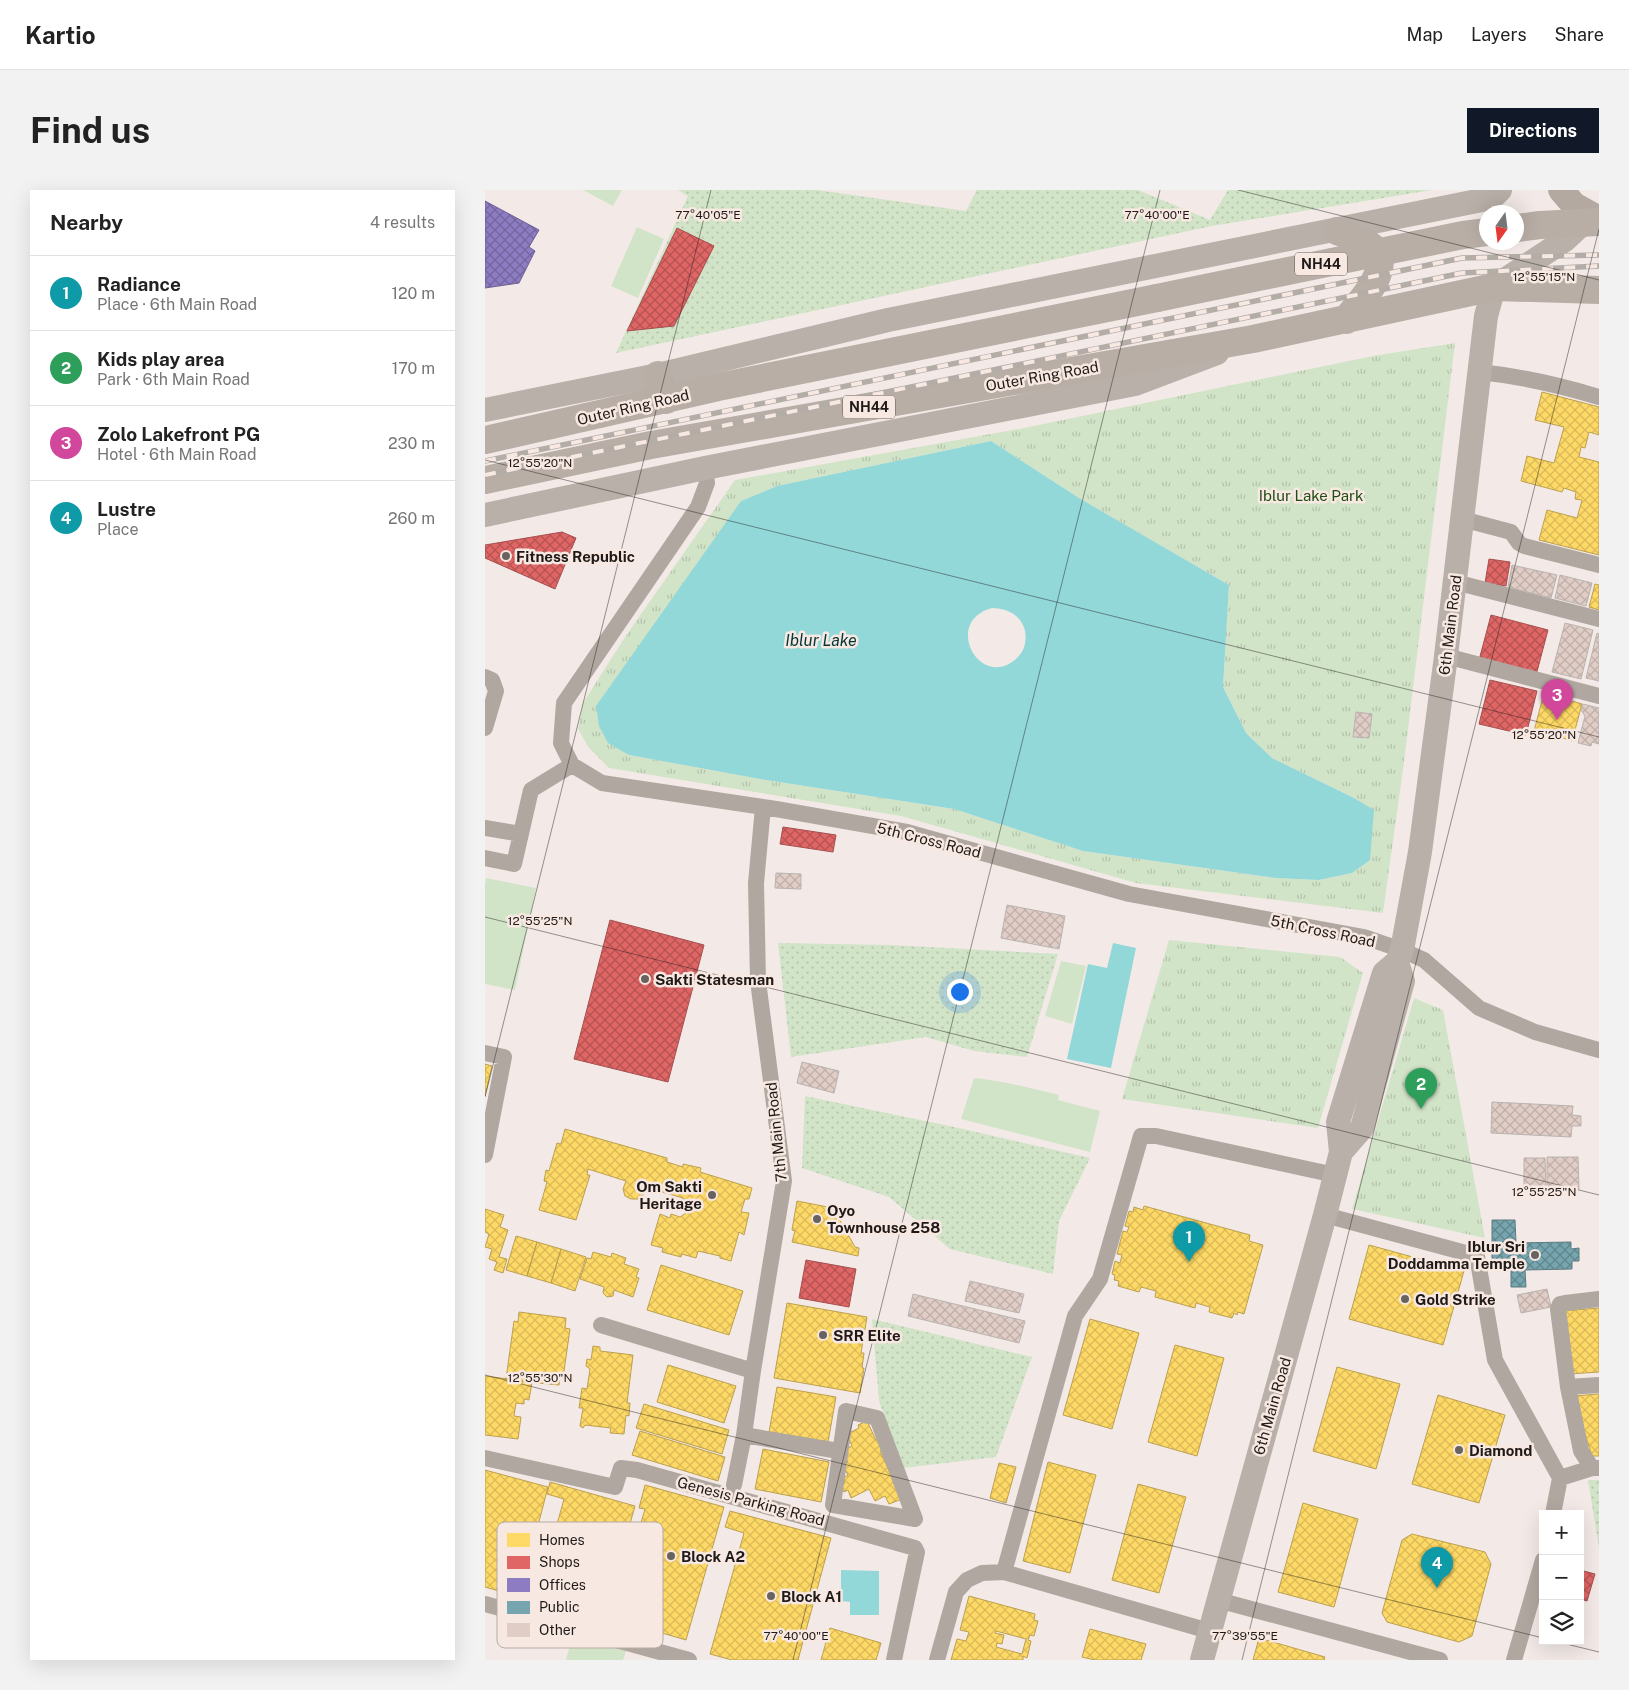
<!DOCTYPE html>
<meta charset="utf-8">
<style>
:root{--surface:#fff;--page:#f2f2f2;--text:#222;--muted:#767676;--line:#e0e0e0;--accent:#111827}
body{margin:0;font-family:"Public Sans",sans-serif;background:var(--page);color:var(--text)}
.controls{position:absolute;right:15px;bottom:15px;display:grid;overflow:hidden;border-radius:0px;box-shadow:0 5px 20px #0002}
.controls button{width:45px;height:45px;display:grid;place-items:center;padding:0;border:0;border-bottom:1px solid var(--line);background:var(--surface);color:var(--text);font:25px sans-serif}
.compass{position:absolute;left:994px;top:15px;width:45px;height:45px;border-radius:50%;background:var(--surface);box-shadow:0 5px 20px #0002;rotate:194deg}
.you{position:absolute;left:474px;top:801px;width:18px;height:18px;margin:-12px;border:4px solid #fff;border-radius:50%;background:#1a73e8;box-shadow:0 0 0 8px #1a73e833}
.badge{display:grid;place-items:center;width:32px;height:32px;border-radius:50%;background:var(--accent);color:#fff;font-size:16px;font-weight:700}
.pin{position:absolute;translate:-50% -41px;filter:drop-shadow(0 1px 2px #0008)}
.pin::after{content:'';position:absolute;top:26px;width:18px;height:15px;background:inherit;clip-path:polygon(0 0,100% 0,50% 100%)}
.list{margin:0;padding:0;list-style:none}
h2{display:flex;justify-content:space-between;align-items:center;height:65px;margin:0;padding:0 20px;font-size:21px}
h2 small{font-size:16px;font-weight:400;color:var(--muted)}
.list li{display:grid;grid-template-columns:32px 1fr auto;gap:15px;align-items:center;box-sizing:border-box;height:75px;padding:0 20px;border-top:1px solid var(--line)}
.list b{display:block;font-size:19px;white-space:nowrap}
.list p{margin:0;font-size:16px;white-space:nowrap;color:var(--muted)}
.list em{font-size:16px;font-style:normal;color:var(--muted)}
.icon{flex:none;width:28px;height:28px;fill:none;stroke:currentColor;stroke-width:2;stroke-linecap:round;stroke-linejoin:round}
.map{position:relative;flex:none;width:1114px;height:1470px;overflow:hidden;border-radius:0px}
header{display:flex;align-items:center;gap:30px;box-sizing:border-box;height:70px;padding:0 25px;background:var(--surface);border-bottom:1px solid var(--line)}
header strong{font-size:24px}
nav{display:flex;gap:28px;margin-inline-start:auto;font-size:18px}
.intro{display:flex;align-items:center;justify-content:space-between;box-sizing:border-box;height:120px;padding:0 30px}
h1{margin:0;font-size:35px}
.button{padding:12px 22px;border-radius:0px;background:var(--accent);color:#fff;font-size:18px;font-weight:700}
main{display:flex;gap:30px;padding:0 30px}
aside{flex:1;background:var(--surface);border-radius:0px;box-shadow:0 5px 20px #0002}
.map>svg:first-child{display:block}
.grass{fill:url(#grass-dots)}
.park{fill:url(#park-tufts);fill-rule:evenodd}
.pitch{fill:#d2e4c8}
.water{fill:#93d8d9;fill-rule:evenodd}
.homes{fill:url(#homes-cross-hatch);stroke:#bca04f;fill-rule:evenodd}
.shops{fill:url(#shops-cross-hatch);stroke:#a64f4f}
.offices{fill:url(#offices-cross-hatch);stroke:#6d5f90}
.public{fill:url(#public-cross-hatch);stroke:#5c7b82}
.building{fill:url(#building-cross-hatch);stroke:#bab3b1}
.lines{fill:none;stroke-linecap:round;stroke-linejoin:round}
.street{stroke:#b0a8a0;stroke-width:16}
.secondary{stroke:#b9b0a9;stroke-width:24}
.primary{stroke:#b3a9a0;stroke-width:26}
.highway{stroke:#b8aea6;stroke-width:28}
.rail-casing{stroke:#b3aca7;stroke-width:5.5}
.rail{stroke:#f8e8e2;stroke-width:4;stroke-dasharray:11;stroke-linecap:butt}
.highway-bridge{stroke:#b8aea6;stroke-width:28}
.ticks{fill:none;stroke:#1f1a18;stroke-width:1;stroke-opacity:0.45}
.poi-dot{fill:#696360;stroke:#f8e8e2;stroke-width:2}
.labels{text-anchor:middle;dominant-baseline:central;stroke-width:5;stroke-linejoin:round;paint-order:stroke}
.shield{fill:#f8e8e2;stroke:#605855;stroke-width:1}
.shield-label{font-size:14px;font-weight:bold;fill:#1f1a18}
.street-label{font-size:15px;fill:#1f1a18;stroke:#f8e8e2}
.park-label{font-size:15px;fill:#1f4d13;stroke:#f8e8e2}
.poi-label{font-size:15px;font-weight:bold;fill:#1f1a18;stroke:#f8e8e2;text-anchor:start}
.water-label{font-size:16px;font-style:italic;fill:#013536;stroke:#f8e8e2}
.key{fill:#f8e8e2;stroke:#b7aaa5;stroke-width:1}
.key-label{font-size:14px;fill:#1f1a18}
.ticks-label{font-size:12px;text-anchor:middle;fill:#1f1a18;stroke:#f8e8e2;stroke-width:5;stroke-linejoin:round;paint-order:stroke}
</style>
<header>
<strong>Kartio</strong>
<nav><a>Map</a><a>Layers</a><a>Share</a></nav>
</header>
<div class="intro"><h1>Find us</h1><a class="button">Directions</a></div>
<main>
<aside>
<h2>Nearby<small>4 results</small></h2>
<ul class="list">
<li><span class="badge" style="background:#0f9aa8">1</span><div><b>Radiance</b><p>Place · 6th Main Road</p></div><em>120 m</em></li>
<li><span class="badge" style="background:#2e9e5b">2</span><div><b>Kids play area</b><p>Park · 6th Main Road</p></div><em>170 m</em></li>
<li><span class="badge" style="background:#d1479c">3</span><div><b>Zolo Lakefront PG</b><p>Hotel · 6th Main Road</p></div><em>230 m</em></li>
<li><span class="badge" style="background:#0f9aa8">4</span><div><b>Lustre</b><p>Place</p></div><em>260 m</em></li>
</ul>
</aside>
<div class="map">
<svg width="1114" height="1470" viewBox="0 0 1114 1470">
<defs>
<pattern id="grass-dots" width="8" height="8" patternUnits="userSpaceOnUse" patternTransform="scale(1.25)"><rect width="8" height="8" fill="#d2e4c8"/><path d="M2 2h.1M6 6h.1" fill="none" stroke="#b4c3ab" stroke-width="1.8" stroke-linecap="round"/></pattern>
<pattern id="park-tufts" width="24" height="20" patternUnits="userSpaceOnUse" patternTransform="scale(1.25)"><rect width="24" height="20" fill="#d2e4c8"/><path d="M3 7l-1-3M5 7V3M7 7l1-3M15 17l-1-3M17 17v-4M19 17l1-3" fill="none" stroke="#b4c3ab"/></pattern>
<pattern id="homes-cross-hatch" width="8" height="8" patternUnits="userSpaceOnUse" patternTransform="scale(1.25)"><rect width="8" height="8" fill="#ffd966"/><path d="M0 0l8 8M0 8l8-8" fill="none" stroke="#daba58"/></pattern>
<pattern id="shops-cross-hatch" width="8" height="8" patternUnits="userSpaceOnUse" patternTransform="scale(1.25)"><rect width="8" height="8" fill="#e06666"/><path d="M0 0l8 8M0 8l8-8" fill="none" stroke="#b55353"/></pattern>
<pattern id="offices-cross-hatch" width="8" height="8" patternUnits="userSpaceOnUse" patternTransform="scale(1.25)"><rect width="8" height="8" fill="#8e7cc3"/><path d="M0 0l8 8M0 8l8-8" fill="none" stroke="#73659d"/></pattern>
<pattern id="public-cross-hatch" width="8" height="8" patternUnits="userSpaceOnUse" patternTransform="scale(1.25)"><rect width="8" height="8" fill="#76a5af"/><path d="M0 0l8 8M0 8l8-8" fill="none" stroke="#60868d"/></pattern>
<pattern id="building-cross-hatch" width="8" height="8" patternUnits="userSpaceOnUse" patternTransform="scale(1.25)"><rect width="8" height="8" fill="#e0cdc6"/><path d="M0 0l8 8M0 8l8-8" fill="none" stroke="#c0afa9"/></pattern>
</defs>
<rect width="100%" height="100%" fill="#f3eae7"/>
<!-- grass -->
<path class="grass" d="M193,0H332L481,21L492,0H653L725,30L743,0H947L727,36L131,163L203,6Z
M293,753L406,755L573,764L542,867L489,861L441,847L306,867Z
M320,906L469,937L605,968L574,1031L568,1084L465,1059L404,1007L317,978Z
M387,1129L547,1167L511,1267L418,1278L394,1211Z
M1103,1290H1114V1358Z"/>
<!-- park -->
<path class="park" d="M970,153L919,572L898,723L651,693L416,626L124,578L104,558L93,539L98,513L142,444L250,290L539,238L888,166ZM506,251L594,308L744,395L738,497L761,543L787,568L869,608L867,683L834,690L791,688L598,661L469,619L281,590L144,565L256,311L292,296Z
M684,750L855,767L878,783L833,938L637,909Z
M929,808L958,820L1000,1048L867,1019Z"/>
<!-- pitch -->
<path class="pitch" d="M98,0H137L128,16Z
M152,37L179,49L153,108L126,96Z
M1,688L51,698L30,800L0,794V695Z
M576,771L601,776L587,834L560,826Z
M489,888C518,891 546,898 574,905L573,910L615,921L605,962L476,929Z
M88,1443L142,1458L138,1470H81Z"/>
<!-- water -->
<path class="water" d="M506,251L594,308L744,395L738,497L761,543L787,568L869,608L889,620L885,670L867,683L834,690L791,688L598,661L469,619L281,590L144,565L123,553L114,536L111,516L256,311L292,296ZM507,418C527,418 544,431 540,453C539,461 533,468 527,472C492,496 459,431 507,418Z
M628,753L651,758L626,878L582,869L603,774L622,778Z
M356,1380L394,1381V1425H365V1412L356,1411Z"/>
<!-- homes -->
<path class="homes" d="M1057,202L1114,217V245L1104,242L1100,258L1096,257L1094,267L1114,272V365L1054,350L1062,320L1092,328L1097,310L1090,309L1091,302L1079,298L1077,302L1036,291L1042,266L1069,273L1079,237L1050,230Z
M1110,394L1114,395V420L1104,417Z
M1059,503L1097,514L1087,551L1075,547L1074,550L1061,547L1060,549L1048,545Z
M0,874L7,876L0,906Z
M80,939L182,968V972L198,977V974L216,978L215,982L267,998L264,1009H260L256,1022L264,1023L259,1045L254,1042L246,1071L235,1068V1066L213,1061L211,1068L197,1064L196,1067L177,1062L178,1058L166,1055L175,1024L185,1028L186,1024L195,1027L201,1023L198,1008L160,997L158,1005L154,1009H146L140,1006L138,999L141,991L103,979L102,985H105L91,1030L54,1020L62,992L59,991L61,980L64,981L72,953L76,954Z
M312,1011L348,1018L370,1057L374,1058L373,1066L307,1052L310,1041L307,1040Z
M659,1016L765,1045L764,1051L778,1055L759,1124L753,1122L752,1125L749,1123L747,1128L724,1122L725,1117L711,1113L710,1118L670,1107L671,1101L656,1097L654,1102L633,1096L634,1091L629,1090L630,1085L627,1084L630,1071L635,1073L637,1065L632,1064L638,1041L642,1042L644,1037L640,1036L644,1021L648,1022L649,1017L658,1020Z
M0,1019L19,1025L15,1037L23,1040L14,1067L22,1069L18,1083L9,1080L12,1072L4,1069L7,1059L0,1057L4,1044L0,1042Z
M31,1046L52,1052L42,1086L21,1080Z
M52,1052L76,1059L66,1093L42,1086Z
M884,1055L979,1081L958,1155L864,1129Z
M76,1059L101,1067L90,1101L66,1093Z
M108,1062L126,1067L127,1063L141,1068L139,1074L154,1079L151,1087L154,1088L148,1107L129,1100L128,1106L122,1107L118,1103L119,1097L95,1089L102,1068L106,1069Z
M176,1075L258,1101L244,1145L162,1120Z
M302,1113L382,1127L376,1163H379L377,1178H379L375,1203L289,1188Z
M1114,1118V1182L1084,1184L1079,1121Z
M34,1122L81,1128L80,1138L85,1139L78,1188L75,1187L74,1195L53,1193L54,1186L43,1185L42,1192L21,1189L29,1131L33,1132Z
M605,1129L654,1143L627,1239L578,1225Z
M690,1155L739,1168L712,1266L663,1252Z
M108,1156L115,1157V1161L148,1165L142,1213H145L144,1226L141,1225L139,1244L125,1243L126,1238L100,1235L98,1238L95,1236L98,1218H94L97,1198L102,1199L105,1179L101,1176L102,1169L106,1170Z
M183,1175L251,1196L239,1233L172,1212Z
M852,1177L915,1194L891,1279L828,1261Z
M0,1186L47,1192L44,1210L39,1209V1214L31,1213L29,1226L36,1227L33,1249L0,1245Z
M292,1197L351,1207L343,1252L284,1242Z
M1114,1204V1266H1107L1088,1206Z
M953,1205L1020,1225L994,1313L927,1294Z
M159,1214L244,1240L237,1264L151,1238Z
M382,1231L391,1250L395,1248L400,1259L395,1261L417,1309L404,1314L400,1306L390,1311L384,1299L366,1308L363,1300L359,1302L355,1295L360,1293L358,1288L363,1285L357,1274L363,1272L357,1261L367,1256L362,1244L374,1238L373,1235Z
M155,1241L240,1267L233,1291L147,1265Z
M278,1259L344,1272L336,1312L270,1299Z
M563,1272L611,1285L585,1383L538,1371Z
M514,1273L531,1277L521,1313L505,1308Z
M0,1280L63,1297L36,1401L26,1398L24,1404L0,1397Z
M65,1292L150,1316L119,1426L52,1407L79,1309L62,1304Z
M653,1294L701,1307L674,1403L627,1390Z
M160,1295L239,1317L201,1450L119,1426L121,1417L136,1421L138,1413L133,1412L160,1319L154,1318Z
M818,1313L873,1329L849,1417L793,1402Z
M245,1321L346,1348L313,1470H247L225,1464L259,1343L240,1337Z
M927,1344L1000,1362L1006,1374L987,1446L974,1452L902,1432L897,1423L917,1350Z
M484,1406L550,1424L549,1430L553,1431L549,1446L545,1445L543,1450L546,1451L542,1468L538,1466V1470H466L472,1449L481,1451L484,1442L475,1440ZM511,1441L541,1449L537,1464L511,1457L512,1453L517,1454L519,1445L510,1443Z
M345,1438L396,1453L391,1470H336Z
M605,1439L661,1454L656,1470H610L597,1467Z
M774,1448L840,1467L839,1470H768Z"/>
<!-- shops -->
<path class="shops" d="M192,38L229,56L189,136L142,141Z
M77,342L91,348L70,399L0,368V355Z
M1004,369L1025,372L1021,396L1000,393Z
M1006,425L1063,440L1050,489L993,474Z
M1005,490L1052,501L1041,545L994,534Z
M298,637L351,645L348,662L295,654Z
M125,730L219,755L183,892L89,869Z
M321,1070L371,1079L364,1117L314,1108Z
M1095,1380L1110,1384L1102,1411L1095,1409Z"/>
<!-- offices -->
<path class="offices" d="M0,11L54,40L44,57L50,61L34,93L0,98Z"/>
<!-- public -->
<path class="public" d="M1007,1030H1030L1031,1053L1086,1052V1059L1094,1058V1071H1087V1079L1040,1080L1041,1097H1026V1080H1007Z"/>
<!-- building -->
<path class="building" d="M1027,375L1072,385L1066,408L1023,397Z
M1075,385L1107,393L1101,416L1070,408Z
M1080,433L1108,440L1096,489L1067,482Z
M1112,443L1114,444V491L1101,488Z
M1098,514L1114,518V554L1107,552L1106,556L1093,553L1100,526L1096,520Z
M871,522L887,524L884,548L868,547Z
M291,683L316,684V699L290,698Z
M522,715L580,726L574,759L516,748Z
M317,872L354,881L349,903L312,893Z
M1007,912L1088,916L1087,925L1096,926V936H1087L1086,947L1006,943Z
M1062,967H1093L1094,999H1062Z
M1039,968H1060L1061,1000L1039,1001Z
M485,1091L539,1104L534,1123L480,1111Z
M1062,1099L1066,1117L1036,1123L1032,1105Z
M428,1104L540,1131L534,1153L423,1126Z"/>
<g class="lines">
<!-- street -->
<path class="street" d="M994,182C1035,186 1074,195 1114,207
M220,278L222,293L213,317L79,513L76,553L87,575L117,593L291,619L422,642L644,704L879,747L917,760L939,770L994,818L1050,842L1114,860
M977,329L1026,342L1034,353L1039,356L1114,375
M970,392L1114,429
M961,466L1114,506
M0,487L7,490L11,501L0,538
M0,638L36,644
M0,668L29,674L46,600L87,575
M0,863L19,867L0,965
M840,1025L992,1066L1010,1170L1075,1288L1068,1324
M1114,1109L1080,1113L1075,1114L1073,1119L1083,1197L1096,1261L1107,1278H1114
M116,1135L268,1181
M1083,1197L1114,1195
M361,1221L392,1228L430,1329L348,1315Z
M259,1245L354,1261
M0,1268L130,1297L136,1278L152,1280L430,1358L432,1362L409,1470
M1075,1288L1107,1278
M249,1295L259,1245L268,1181L299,991L273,791L271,693L278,617
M519,1382L590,1126L615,1089L656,946H671L850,985
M733,1410L955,1470
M0,1414L204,1470
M452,1470L471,1402L482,1390L497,1383L519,1382L724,1441
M1029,1470L1058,1370"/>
<!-- secondary -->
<path class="secondary" d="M0,220L173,185L403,130L997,10L1010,5L1015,0
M0,325L220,278L650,194L732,163
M856,962L877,938L918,791L912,772
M717,1470L840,1025L856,962L853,932L899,783L912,772L917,760L935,662L961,466L1001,126L1009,97L1080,50L1107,25"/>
<!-- primary -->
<path class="primary" d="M1076,0L1089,15L1114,29"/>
<!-- highway -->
<path class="highway" d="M852,41C863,45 878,49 887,57C910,79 874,112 861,130
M173,185L181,210
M0,250L233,197L672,108
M0,290L166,255L768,149L1009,97L1114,100"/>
<!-- rail casing -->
<g class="rail-casing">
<path id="rail" d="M0,271L977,68L1114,65
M0,285L977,83L1114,76"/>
</g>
<!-- rail -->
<use href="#rail" class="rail"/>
<!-- highway-bridge -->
<path class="highway-bridge" d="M1032,38L1055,35L1114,32
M672,108L978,45L1002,42"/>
</g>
<!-- ticks -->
<path class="ticks" d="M753,0L1114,90M0,270L1114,547M0,727L1114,1005M0,907L226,0M0,1185L1058,1448M1069,1451L1114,1462M308,1470L675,0M757,1470L1114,39"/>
<!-- markers -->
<g class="poi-dot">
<circle cx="21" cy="366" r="5"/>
<circle cx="160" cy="789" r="5"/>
<circle cx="227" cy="1005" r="5"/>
<circle cx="332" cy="1029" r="5"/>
<circle cx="1050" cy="1065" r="5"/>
<circle cx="920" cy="1109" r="5"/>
<circle cx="338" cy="1145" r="5"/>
<circle cx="974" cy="1260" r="5"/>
<circle cx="186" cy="1366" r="5"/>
<circle cx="286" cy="1406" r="5"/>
</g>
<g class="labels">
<!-- shield labels -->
<g class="shield">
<rect x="810" y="62.5" width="52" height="23" rx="4"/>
<rect x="358" y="205.5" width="52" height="23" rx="4"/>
</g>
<g class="shield-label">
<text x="836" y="74">NH44</text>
<text x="384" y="217">NH44</text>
</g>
<!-- street labels -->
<g class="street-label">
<text transform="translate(557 186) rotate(-10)">Outer Ring Road</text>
<text transform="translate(148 217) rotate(-13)">Outer Ring Road</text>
<text transform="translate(965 435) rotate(-83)">6th Main Road</text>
<text transform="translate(444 650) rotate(14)">5th Cross Road</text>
<text transform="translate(838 741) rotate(12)">5th Cross Road</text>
<text transform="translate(291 942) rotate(-96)">7th Main Road</text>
<text transform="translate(787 1216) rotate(-74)">6th Main Road</text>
<text transform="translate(266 1311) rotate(15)">Genesis Parking Road</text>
</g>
<!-- park labels -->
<g class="park-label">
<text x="826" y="305">Iblur Lake Park</text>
</g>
<!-- poi labels -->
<g class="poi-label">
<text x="31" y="366">Fitness Republic</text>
<text x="170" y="789">Sakti Statesman</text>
<text x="217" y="996" text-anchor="end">Om Sakti<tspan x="217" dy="17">Heritage</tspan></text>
<text x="342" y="1020">Oyo<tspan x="342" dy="17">Townhouse 258</tspan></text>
<text x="1040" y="1056" text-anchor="end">Iblur Sri<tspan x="1040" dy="17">Doddamma Temple</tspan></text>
<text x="930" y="1109">Gold Strike</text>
<text x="348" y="1145">SRR Elite</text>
<text x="984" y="1260">Diamond</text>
<text x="196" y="1366">Block A2</text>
<text x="296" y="1406">Block A1</text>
</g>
<!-- water labels -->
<g class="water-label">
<text x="336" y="450">Iblur Lake</text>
</g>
</g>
<!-- legend -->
<rect x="12" y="1332" width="166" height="126" rx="8" class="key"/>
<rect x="22" y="1343" width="23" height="14" fill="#ffd966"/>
<rect x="22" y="1366" width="23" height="13" fill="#e06666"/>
<rect x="22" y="1388" width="23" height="14" fill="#8e7cc3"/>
<rect x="22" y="1411" width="23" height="13" fill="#76a5af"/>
<rect x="22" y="1433" width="23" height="14" fill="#e0cdc6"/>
<g class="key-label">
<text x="54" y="1355">Homes</text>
<text x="54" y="1377">Shops</text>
<text x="54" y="1400">Offices</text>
<text x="54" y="1422">Public</text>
<text x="54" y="1445">Other</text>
</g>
<g class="ticks-label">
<text x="223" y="29">77°40'05"E</text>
<text x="672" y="29">77°40'00"E</text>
<text x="1059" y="91">12°55'15"N</text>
<text x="55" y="277">12°55'20"N</text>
<text x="1059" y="549">12°55'20"N</text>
<text x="55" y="735">12°55'25"N</text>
<text x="1059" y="1006">12°55'25"N</text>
<text x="55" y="1192">12°55'30"N</text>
<text x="311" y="1450">77°40'00"E</text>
<text x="760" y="1450">77°39'55"E</text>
</g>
</svg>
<div class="controls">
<button>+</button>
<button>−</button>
<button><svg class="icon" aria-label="layers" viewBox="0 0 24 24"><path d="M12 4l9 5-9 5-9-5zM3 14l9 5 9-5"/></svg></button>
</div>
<svg class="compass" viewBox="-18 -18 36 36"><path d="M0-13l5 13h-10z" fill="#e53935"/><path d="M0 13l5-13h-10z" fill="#767676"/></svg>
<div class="you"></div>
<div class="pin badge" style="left:704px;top:1072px;background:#0f9aa8">1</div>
<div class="pin badge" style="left:936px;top:919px;background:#2e9e5b">2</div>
<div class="pin badge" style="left:1072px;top:530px;background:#d1479c">3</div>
<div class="pin badge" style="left:952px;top:1398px;background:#0f9aa8">4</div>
</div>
</main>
